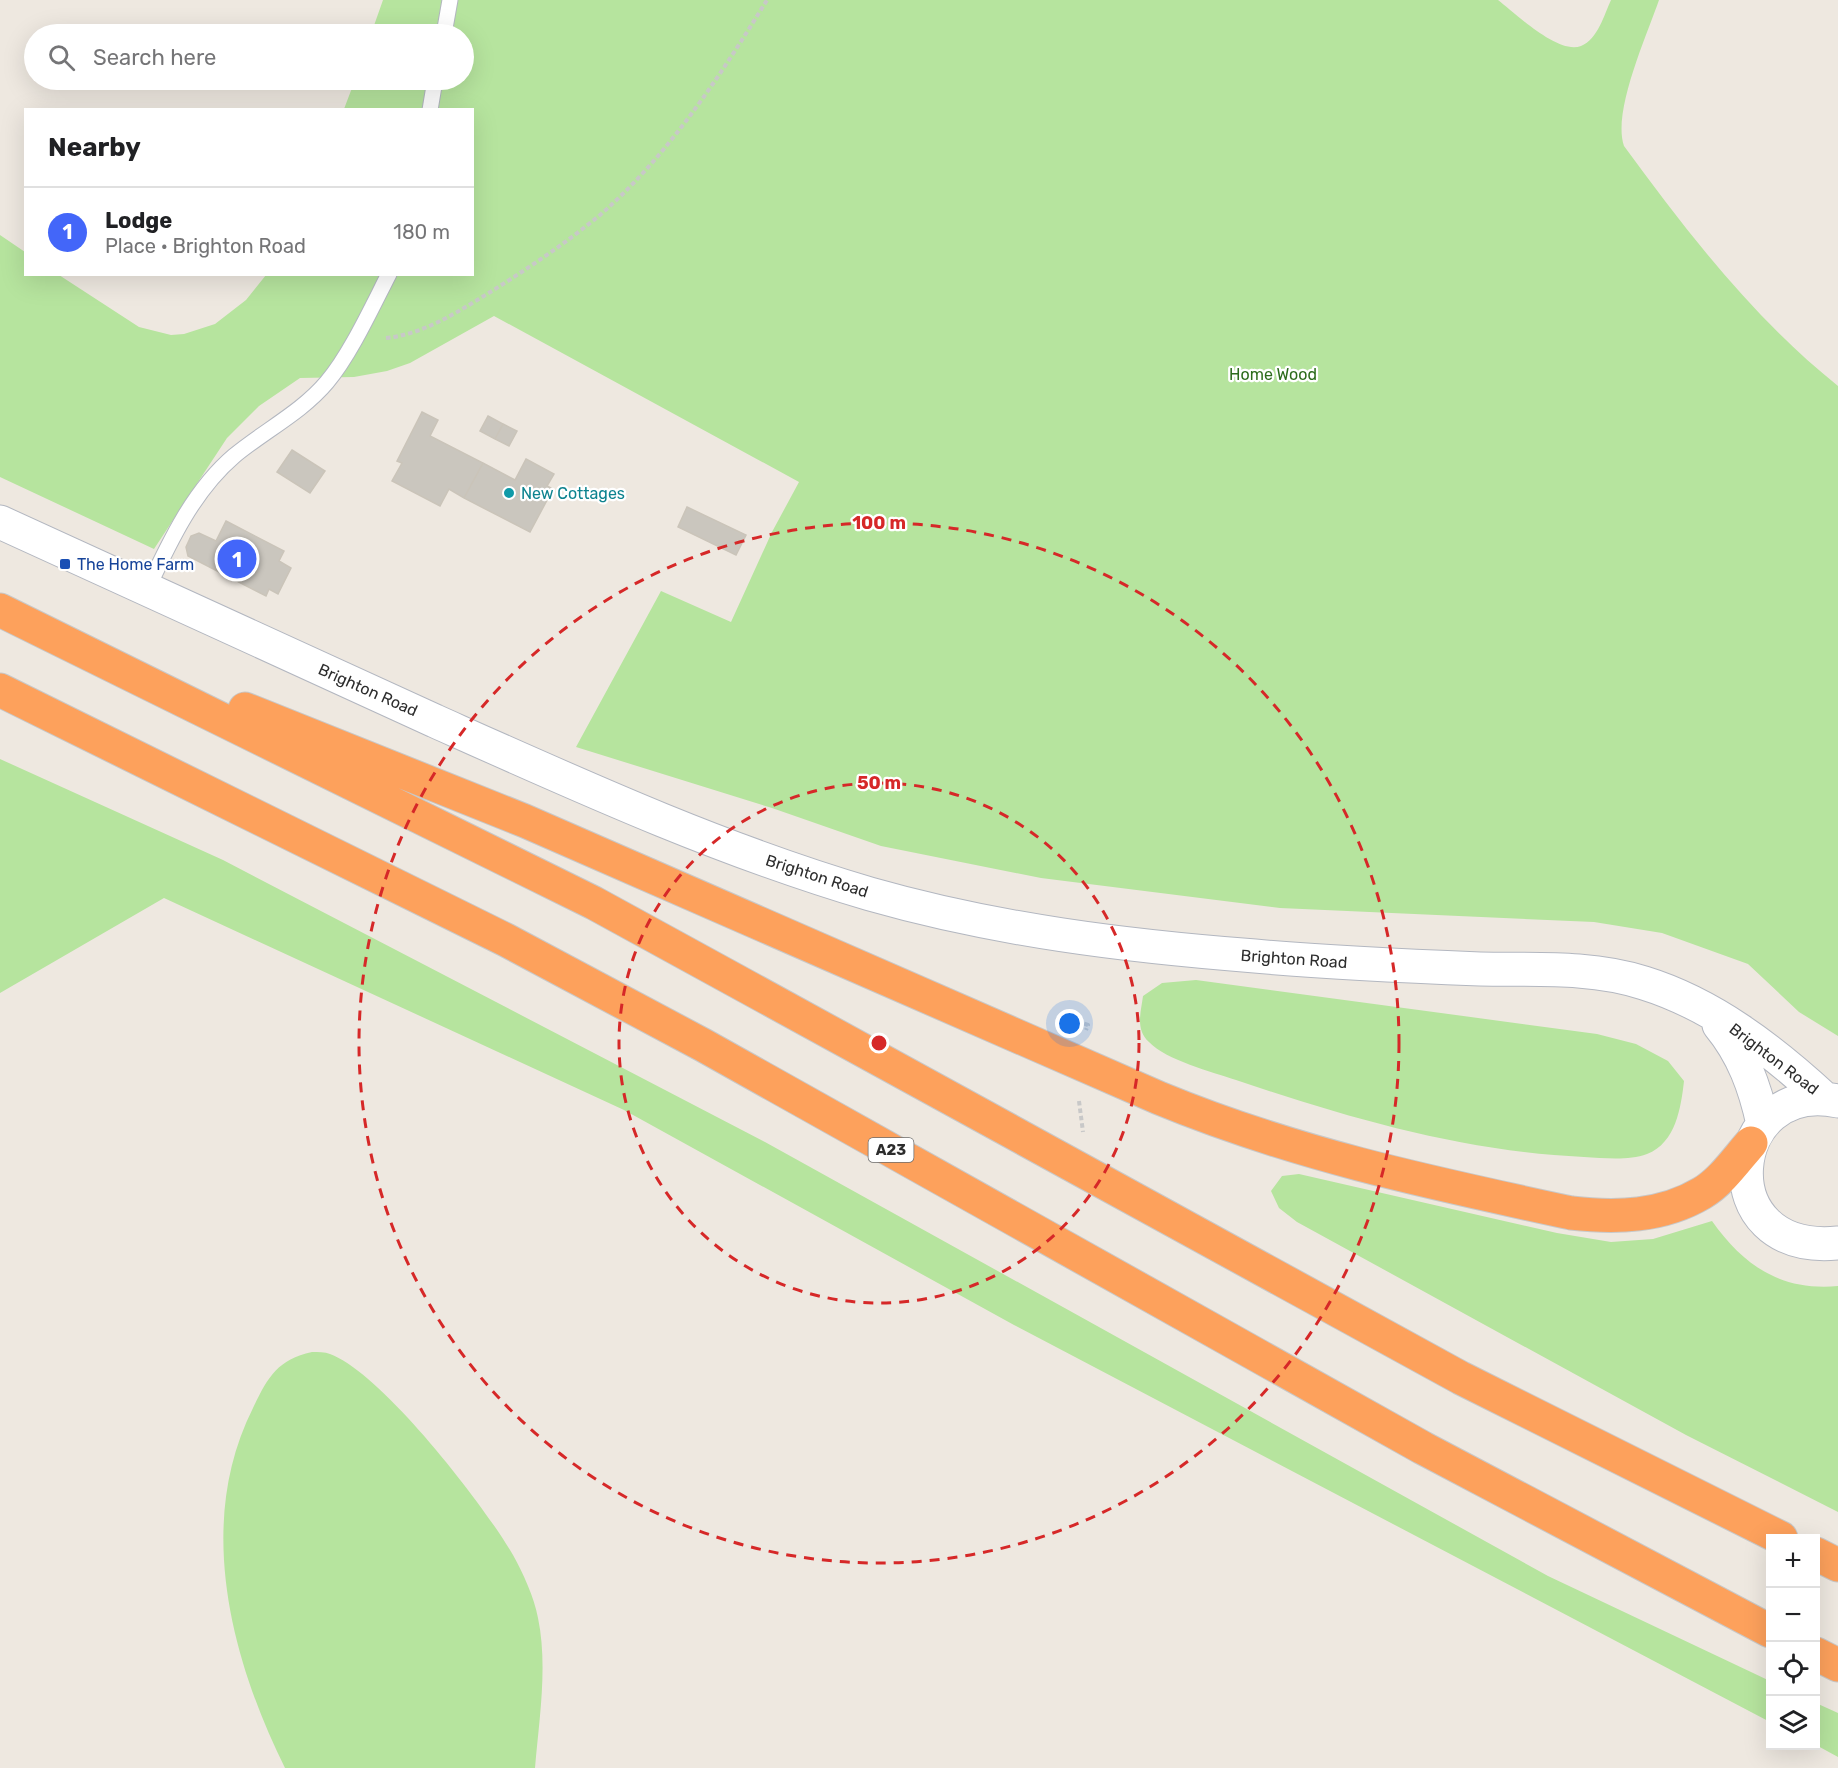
<!DOCTYPE html>
<meta charset="utf-8">
<style>
:root{--surface:#fff;--page:#f6f6f6;--text:#202124;--muted:#757577;--line:#e0e0e0;--accent:#4366f9}
body{margin:0;font-family:Rubik,sans-serif;background:var(--page);color:var(--text)}
.controls{position:absolute;right:18px;bottom:18px;display:grid;overflow:hidden;border-radius:0px;box-shadow:0 6px 24px #0002}
.controls button{width:54px;height:54px;display:grid;place-items:center;padding:0;border:0;border-bottom:2px solid var(--line);background:var(--surface);color:var(--text);font:30px sans-serif}
.you{position:absolute;left:1070px;top:1024px;width:21px;height:21px;margin:-15px;border:4px solid #fff;border-radius:50%;background:#1a73e8;box-shadow:0 0 0 9px #1a73e833}
.badge{display:grid;place-items:center;width:39px;height:39px;border-radius:50%;background:var(--accent);color:#fff;font-size:20px;font-weight:700}
.pin{position:absolute;translate:-50% -50%;border:3px solid #fff;box-shadow:0 2px 6px #0006}
.list{margin:0;padding:0;list-style:none}
h2{display:flex;justify-content:space-between;align-items:center;height:78px;margin:0;padding:0 24px;font-size:26px}
h2 small{font-size:20px;font-weight:400;color:var(--muted)}
.list li{display:grid;grid-template-columns:39px 1fr auto;gap:18px;align-items:center;box-sizing:border-box;height:90px;padding:0 24px;border-top:2px solid var(--line)}
.list b{display:block;font-size:22px;white-space:nowrap}
.list p{margin:0;font-size:20px;white-space:nowrap;color:var(--muted)}
.list em{font-size:20px;font-style:normal;color:var(--muted)}
.icon{flex:none;width:33px;height:33px;fill:none;stroke:currentColor;stroke-width:2;stroke-linecap:round;stroke-linejoin:round}
.map{position:relative;flex:none;width:1838px;height:1768px;overflow:hidden}
.search{position:absolute;background:var(--surface);box-shadow:0 6px 24px #0002;left:24px;top:24px;width:450px;height:66px;display:flex;align-items:center;gap:15px;box-sizing:border-box;padding:0 21px;border-radius:33px;color:var(--muted);font-size:22px}
.panel{position:absolute;background:var(--surface);box-shadow:0 6px 24px #0002;left:24px;top:108px;width:450px;height:168px;border-radius:0px}
.map>svg:first-child{display:block}
.green{fill:#b6e49e}
.building{fill:#cac6be;stroke:#cac4b9;stroke-width:1.5}
.lines{fill:none;stroke-linecap:round;stroke-linejoin:round}
.lane-casing{stroke:#b3b7c0;stroke-width:17}
.secondary-casing{stroke:#b3b7c0;stroke-width:35}
.highway-casing{stroke:#c8c8c8;stroke-width:35}
.path{stroke:#c8c8c8;stroke-width:4;stroke-dasharray:4.5 3;stroke-linecap:butt}
.lane{stroke:#fff;stroke-width:15}
.secondary{stroke:#fff;stroke-width:33}
.highway{stroke:#fda15c;stroke-width:33}
.ring{fill:none;stroke:#d62828;stroke-width:3;stroke-dasharray:10 8}
.culture-dot{fill:#0f9aa8;stroke:#fff;stroke-width:2}
.transit-dot{fill:#1a4fb4;stroke:#fff;stroke-width:2}
.labels{text-anchor:middle;dominant-baseline:central;stroke-width:4.5;stroke-linejoin:round;paint-order:stroke}
.shield{fill:#fff;stroke:#6c6c6c;stroke-width:1.5}
.shield-label{font-size:15px;font-weight:bold;fill:#2d2d2d}
.park-label{font-size:16px;fill:#2d6c1c;stroke:#fff}
.culture-label{font-size:16px;fill:#0d838f;stroke:#fff;text-anchor:start}
.transit-label{font-size:16px;fill:#164399;stroke:#fff;text-anchor:start}
.street-label{font-size:16px;fill:#2d2d2d;stroke:#fff}
.centre{fill:#d62828;stroke:#fff;stroke-width:3}
.ring-label{font-size:18px;text-anchor:middle;font-weight:bold;fill:#d62828;stroke:#fff;stroke-width:4.5;stroke-linejoin:round;paint-order:stroke}
</style>
<div class="map">
<svg width="1838" height="1768" viewBox="0 0 1838 1768">
<rect width="100%" height="100%" fill="#eee8e0"/>
<!-- green -->
<path class="green" d="M383,0H1498C1515,13 1558,55 1581,46C1598,39 1604,15 1611,0H1659C1647,35 1612,112 1624,146C1687,232 1754,319 1838,386V1036L1799,1012L1748,964L1662,933L1594,922L1280,908L1041,878L881,846L772,808L576,747L661,591L731,622L772,532L799,482L494,316L410,363L387,371L354,377L300,378L259,406L227,438L154,549L0,477V235L25,252L26,274L59,275L139,327L171,335L184,334L215,324L246,300L266,275L472,274V110L344,109L355,80H464V34H371Z
M0,759L223,860L765,1142L1548,1576L1770,1681V1722L1014,1325L624,1110L164,898L0,993Z
M1196,980L1597,1034L1636,1044L1668,1061L1684,1081C1681,1107 1676,1143 1647,1154C1628,1161 1604,1158 1584,1157C1465,1152 1348,1118 1236,1080C1212,1072 1166,1060 1149,1042C1135,1029 1141,1012 1143,996L1162,983Z
M1299,1174L1557,1233L1611,1242L1653,1239L1712,1221C1744,1266 1781,1291 1838,1286V1512L1686,1435L1297,1222L1279,1208L1271,1191L1282,1176Z
M312,1352C318,1352 325,1352 330,1354C382,1373 484,1505 513,1555C523,1573 534,1597 538,1618C548,1666 539,1720 535,1768H285C231,1659 195,1523 253,1408C268,1377 277,1360 312,1352Z
M1816,1703L1838,1713V1757L1816,1745Z"/>
<!-- building -->
<path class="building" d="M422,412L438,420L430,436L483,463L464,498L449,489L440,506L392,481L402,463L397,461Z
M488,416L503,424L495,439L480,431Z
M503,424L517,431L509,446L495,439Z
M292,450L325,471L310,493L277,472Z
M526,459L554,474L547,486L553,489L530,532L464,498L483,463L515,480Z
M687,507L746,535L736,555L678,527Z
M226,521L284,551L279,561L291,568L278,594L269,589L266,596L188,556L186,547L191,536L199,533L216,541Z"/>
<g class="lines">
<!-- lane casing -->
<g class="lane-casing">
<path id="lane" d="M444,34L450,0
M430,110L435,80
M147,590C169,543 193,491 234,456C264,431 302,412 327,382C350,355 372,307 389,274"/>
</g>
<!-- secondary casing -->
<g class="secondary-casing">
<path id="secondary" d="M0,522C145,589 290,655 435,721C578,785 720,850 870,894C996,930 1126,946 1255,956C1330,963 1405,966 1480,969C1534,970 1592,966 1644,983C1712,1004 1772,1050 1824,1098
M1719,1025C1743,1054 1755,1087 1763,1124
M1838,1101C1726,1077 1706,1256 1838,1243"/>
</g>
<!-- highway casing -->
<g class="highway-casing">
<path id="highway" d="M0,610L594,903L1461,1378L1781,1538
M0,690L506,940L703,1045L1423,1448L1770,1631
M245,709L525,821L1159,1098C1295,1154 1427,1182 1571,1213C1616,1218 1662,1217 1702,1193C1721,1182 1736,1160 1751,1143
M1816,1554L1838,1565
M1816,1654L1838,1665"/>
</g>
<!-- path -->
<path class="path" d="M386,338C425,334 459,311 492,291C530,267 566,243 600,215C668,156 720,76 767,0
M1063,1016L1088,1025L1086,1030
M1079,1101L1083,1132"/>
<!-- lane -->
<use href="#lane" class="lane"/>
<!-- secondary -->
<use href="#secondary" class="secondary"/>
<!-- highway -->
<use href="#highway" class="highway"/>
</g>
<!-- distance rings -->
<g class="ring">
<circle cx="879" cy="1043" r="260"/>
<circle cx="879" cy="1043" r="520"/>
</g>
<!-- markers -->
<circle class="culture-dot" cx="509" cy="493" r="6"/>
<rect class="transit-dot" x="59" y="558" width="12" height="12" rx="3"/>
<g class="labels">
<!-- shield labels -->
<rect class="shield" x="868.5" y="1138" width="45" height="24" rx="4.5"/>
<g class="shield-label">
<text x="891" y="1150">A23</text>
</g>
<!-- park labels -->
<g class="park-label">
<text x="1273" y="374">Home Wood</text>
</g>
<!-- culture labels -->
<g class="culture-label">
<text x="521" y="493">New Cottages</text>
</g>
<!-- transit labels -->
<g class="transit-label">
<text x="77" y="564">The Home Farm</text>
</g>
<!-- street labels -->
<g class="street-label">
<text transform="translate(368 690) rotate(24)">Brighton Road</text>
<text transform="translate(817 876) rotate(18)">Brighton Road</text>
<text transform="translate(1294 959) rotate(4)">Brighton Road</text>
<text transform="translate(1774 1059) rotate(37)">Brighton Road</text>
</g>
</g>
<circle cx="879" cy="1043" r="9" class="centre"/>
<g class="ring-label">
<text x="879" y="529">100 m</text>
<text x="879" y="789">50 m</text>
</g>
</svg>
<div class="controls">
<button>+</button>
<button>−</button>
<button><svg class="icon" aria-label="locate" viewBox="0 0 24 24"><circle cx="12" cy="12" r="6"/><path d="M12 2v4M12 18v4M2 12h4M18 12h4"/></svg></button>
<button><svg class="icon" aria-label="layers" viewBox="0 0 24 24"><path d="M12 4l9 5-9 5-9-5zM3 14l9 5 9-5"/></svg></button>
</div>
<div class="you"></div>
<div class="pin badge" style="left:237px;top:559px">1</div>
<div class="search"><svg class="icon" aria-label="search" viewBox="0 0 24 24"><circle cx="10" cy="10" r="6"/><path d="M15 15l6 6"/></svg>Search here</div>
<section class="panel">
<h2>Nearby<small></small></h2>
<ul class="list">
<li><span class="badge">1</span><div><b>Lodge</b><p>Place · Brighton Road</p></div><em>180 m</em></li>
</ul>
</section>
</div>
